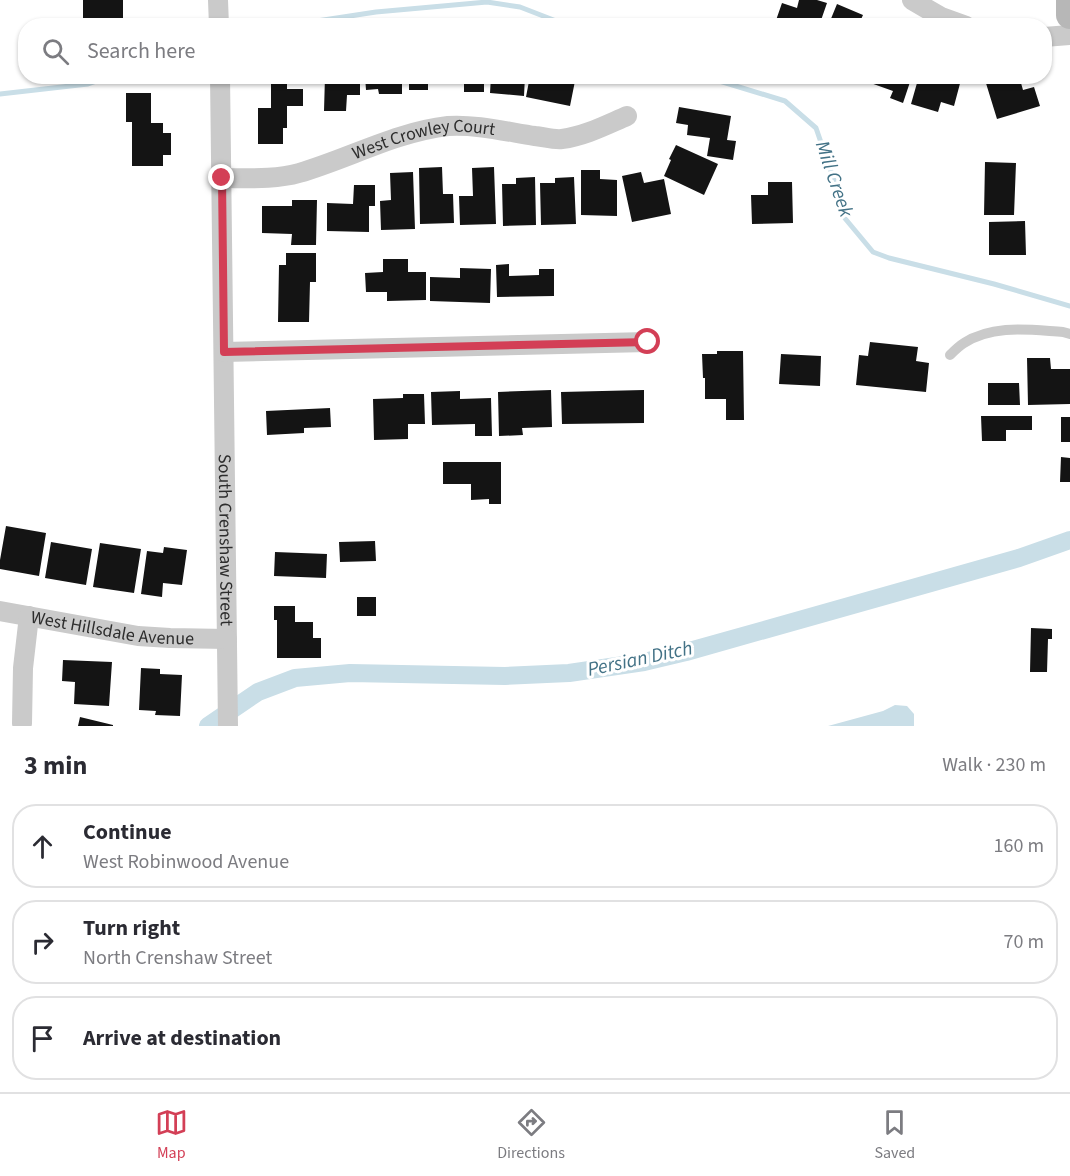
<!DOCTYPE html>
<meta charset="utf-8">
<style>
:root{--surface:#fff;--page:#f7f7f7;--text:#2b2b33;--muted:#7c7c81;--line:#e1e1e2;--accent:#d33f56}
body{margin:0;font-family:"Source Sans 3",sans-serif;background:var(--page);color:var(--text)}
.stop{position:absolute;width:18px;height:18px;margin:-14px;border:4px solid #d33f56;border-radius:50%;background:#fff}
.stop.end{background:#d33f56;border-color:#fff;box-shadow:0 2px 6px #0008}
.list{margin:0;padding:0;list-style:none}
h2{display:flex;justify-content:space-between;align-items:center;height:78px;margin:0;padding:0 24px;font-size:26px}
h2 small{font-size:20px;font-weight:400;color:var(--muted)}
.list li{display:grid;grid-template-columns:39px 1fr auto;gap:18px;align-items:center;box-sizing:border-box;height:84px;margin:0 12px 12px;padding:0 12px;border:2px solid var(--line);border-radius:24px}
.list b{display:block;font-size:22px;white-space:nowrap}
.list p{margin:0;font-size:20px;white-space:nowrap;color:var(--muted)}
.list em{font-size:20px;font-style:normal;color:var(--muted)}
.icon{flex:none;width:33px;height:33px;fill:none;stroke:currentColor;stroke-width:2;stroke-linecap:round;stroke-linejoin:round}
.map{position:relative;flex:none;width:1070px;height:726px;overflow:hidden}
.search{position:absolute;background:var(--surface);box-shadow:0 2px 4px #0004;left:18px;right:18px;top:18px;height:66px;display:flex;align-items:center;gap:15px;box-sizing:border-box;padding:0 21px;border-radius:24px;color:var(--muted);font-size:22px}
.sheet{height:366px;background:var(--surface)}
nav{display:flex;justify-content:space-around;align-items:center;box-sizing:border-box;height:84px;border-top:2px solid var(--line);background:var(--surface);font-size:16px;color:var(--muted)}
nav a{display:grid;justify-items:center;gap:3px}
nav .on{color:var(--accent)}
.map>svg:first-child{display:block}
.water{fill:#c9dee7}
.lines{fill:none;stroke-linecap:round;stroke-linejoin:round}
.stream{stroke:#c9dee7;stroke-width:5}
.canal{stroke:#c9dee7;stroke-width:18}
.building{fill:#141414}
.lane{stroke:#cacaca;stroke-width:10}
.street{stroke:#cacaca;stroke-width:20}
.secondary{stroke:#b7b7b7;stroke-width:28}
.route{stroke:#d33f56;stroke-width:8}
.labels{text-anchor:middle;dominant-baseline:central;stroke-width:6;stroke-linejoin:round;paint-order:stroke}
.street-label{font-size:18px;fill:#2d2d2d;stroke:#fff}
.water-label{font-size:20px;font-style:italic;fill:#437286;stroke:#fff}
</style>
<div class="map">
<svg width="1070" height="726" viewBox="0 0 1070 726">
<rect width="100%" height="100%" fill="#fff"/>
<!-- water -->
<path class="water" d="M895,705L907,706L914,714V726H828L883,711Z"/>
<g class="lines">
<!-- stream -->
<path class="stream" d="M284,26L376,12L487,2L520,7L569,26
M703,76L785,101L816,128L834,180L843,216L873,252L889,258L994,284L1070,306
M0,94L88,84L111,76"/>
<!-- canal -->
<path class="canal" d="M208,726L258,692L295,678L350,673L505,676L569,673L644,662L686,652L1019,558L1070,540"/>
</g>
<!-- building -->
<path class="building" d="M83,0H123V26H83Z
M799,0H817L827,3L819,26H774L782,3L797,8Z
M837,4L863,15L858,26H828Z
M271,76H287V89H303V106H287V128H283V144H258V108H271Z
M325,76H360V95H347L346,111H324Z
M365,76H402V94H379L378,89L366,90Z
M409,76H428V90H409Z
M464,76H484V92H464Z
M491,76H525L524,96L490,93Z
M530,76H576L570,106L526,97Z
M867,76H912L903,103L890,98L893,91L865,81Z
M919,76H962L954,106L941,102L938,112L911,104Z
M995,76H1019L1023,90L1034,87L1040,106L997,119L985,80Z
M126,93H151V123H163V133H171V155H163V166H132V122H126Z
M679,107L731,116L727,140L736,141L733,160L707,156L710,138L687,135L688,125L676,123Z
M676,145L718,164L704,195L664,176L671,160L669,159Z
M985,162L1016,163L1014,215H984Z
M442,167L443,194H453L454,223L420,224L419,168Z
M494,167L496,224L460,225L459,196H473L472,168Z
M581,170H600V179L617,180V216L581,215Z
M413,172L415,229L381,230L380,201L391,200L390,173Z
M641,172L644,183L664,179L671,214L632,222L622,176Z
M535,177L536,225L503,226L502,184H516V178Z
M574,177L576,224L541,225L540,183H555V178Z
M768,182H792L793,223L752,224L751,195H768Z
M354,185H375V206H369V232L327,231V203L353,204Z
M292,200H317L316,245H291L292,234L262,233V206H292Z
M1025,221L1026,255H989V222Z
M286,253H316V282H310L309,322H278L279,265H286Z
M383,259H408V272H426V300L387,301V292H366L365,273L383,272Z
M509,264V276L539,275V269H554V296L497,297L496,265Z
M460,268L491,269L490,303L430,301V277L460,278Z
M870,342L918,347L916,361L929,363L926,392L856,385L859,355L868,356Z
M717,351H743L744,420H726V399H705V378H703L702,354H717Z
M781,354L821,356L820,386L779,384Z
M1027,358H1050L1051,369H1070V404L1028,405Z
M988,383H1019L1020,405H988Z
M551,390L552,427L522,428L523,435L499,436L498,392Z
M644,390V423L562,424L561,392Z
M460,391V399L491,398L492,436H475V424L432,425L431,392Z
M403,394H424L425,424H408V439L374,440L373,399L403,398Z
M330,408L331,427L304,428V433L267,435L266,411Z
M981,416H1032V430H1006V441H982Z
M1061,417H1070V442H1061Z
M1061,457L1070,458V482H1060Z
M443,462H501V504H489V499L471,500V484H443Z
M6,526L46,533L39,576L0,569V560Z
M375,541L376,561L340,562L339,542Z
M51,542L92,549L86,585L45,578Z
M100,543L141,549L134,593L93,587Z
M164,547L187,550L182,585L163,583L162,597L141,594L147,551L163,553Z
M275,552L327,554L326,578L274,576Z
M357,597H376V616H357Z
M274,606H295V622H313V638H321V658H277V620H274Z
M1031,628L1052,629V639H1048L1047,672H1030Z
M63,660L112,662L109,706L74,704L75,682L62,681Z
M141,668L160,669V674L182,675L180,716L155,715L156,711L139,710Z
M80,717L113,725V726H78Z"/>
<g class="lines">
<!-- lane -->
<path class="lane" d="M950,355C954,351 959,346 964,343C994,324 1030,330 1063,332L1070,334"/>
<!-- street -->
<g class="street">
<path d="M218,0L219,26"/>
<path d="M912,0L941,17L966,26"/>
<path d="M1044,37L1070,35"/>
<path id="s1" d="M220,76L228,726"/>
<path id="s2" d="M222,178C247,178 275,180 299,173C350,158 396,132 448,126C475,124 508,132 535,136C544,137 554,140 562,139C585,136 606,125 627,116"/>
<path d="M224,352L648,342"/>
<path id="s3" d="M0,611L138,636L170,638L227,639"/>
<path d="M22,723L23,668L29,616"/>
</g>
<!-- secondary -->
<path class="secondary" d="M1070,0V15"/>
</g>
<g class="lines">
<!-- route -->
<path class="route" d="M222,178L224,352L648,342"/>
</g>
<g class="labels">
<!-- street labels -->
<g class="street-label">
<text stroke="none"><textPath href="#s2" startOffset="208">West Crowley Court</textPath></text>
<text stroke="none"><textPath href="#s1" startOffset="464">South Crenshaw Street</textPath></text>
<text stroke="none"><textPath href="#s3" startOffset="114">West Hillsdale Avenue</textPath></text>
</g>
<!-- water labels -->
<g class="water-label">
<text transform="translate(834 179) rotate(71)">Mill Creek</text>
<text transform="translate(640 659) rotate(-12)">Persian Ditch</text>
</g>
</g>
</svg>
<div class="stop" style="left:648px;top:342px"></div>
<div class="stop end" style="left:222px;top:178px"></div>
<div class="search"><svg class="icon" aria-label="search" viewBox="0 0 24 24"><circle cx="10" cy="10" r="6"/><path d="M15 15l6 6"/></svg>Search here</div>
</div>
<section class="sheet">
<h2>3 min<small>Walk · 230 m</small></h2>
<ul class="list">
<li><svg class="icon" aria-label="ahead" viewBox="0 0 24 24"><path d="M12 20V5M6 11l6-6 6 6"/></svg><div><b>Continue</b><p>West Robinwood Avenue</p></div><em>160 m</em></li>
<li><svg class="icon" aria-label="right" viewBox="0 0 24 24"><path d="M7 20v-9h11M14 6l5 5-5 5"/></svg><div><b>Turn right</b><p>North Crenshaw Street</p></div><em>70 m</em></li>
<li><svg class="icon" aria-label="arrive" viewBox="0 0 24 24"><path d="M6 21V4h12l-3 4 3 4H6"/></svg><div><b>Arrive at destination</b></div></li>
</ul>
</section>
<nav>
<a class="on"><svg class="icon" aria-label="map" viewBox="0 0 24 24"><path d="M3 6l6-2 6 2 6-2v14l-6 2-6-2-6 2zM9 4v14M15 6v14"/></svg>Map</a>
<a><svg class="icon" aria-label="directions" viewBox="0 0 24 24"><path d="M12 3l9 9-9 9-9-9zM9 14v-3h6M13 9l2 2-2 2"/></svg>Directions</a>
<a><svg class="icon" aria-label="saved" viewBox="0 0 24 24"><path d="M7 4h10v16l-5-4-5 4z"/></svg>Saved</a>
</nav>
